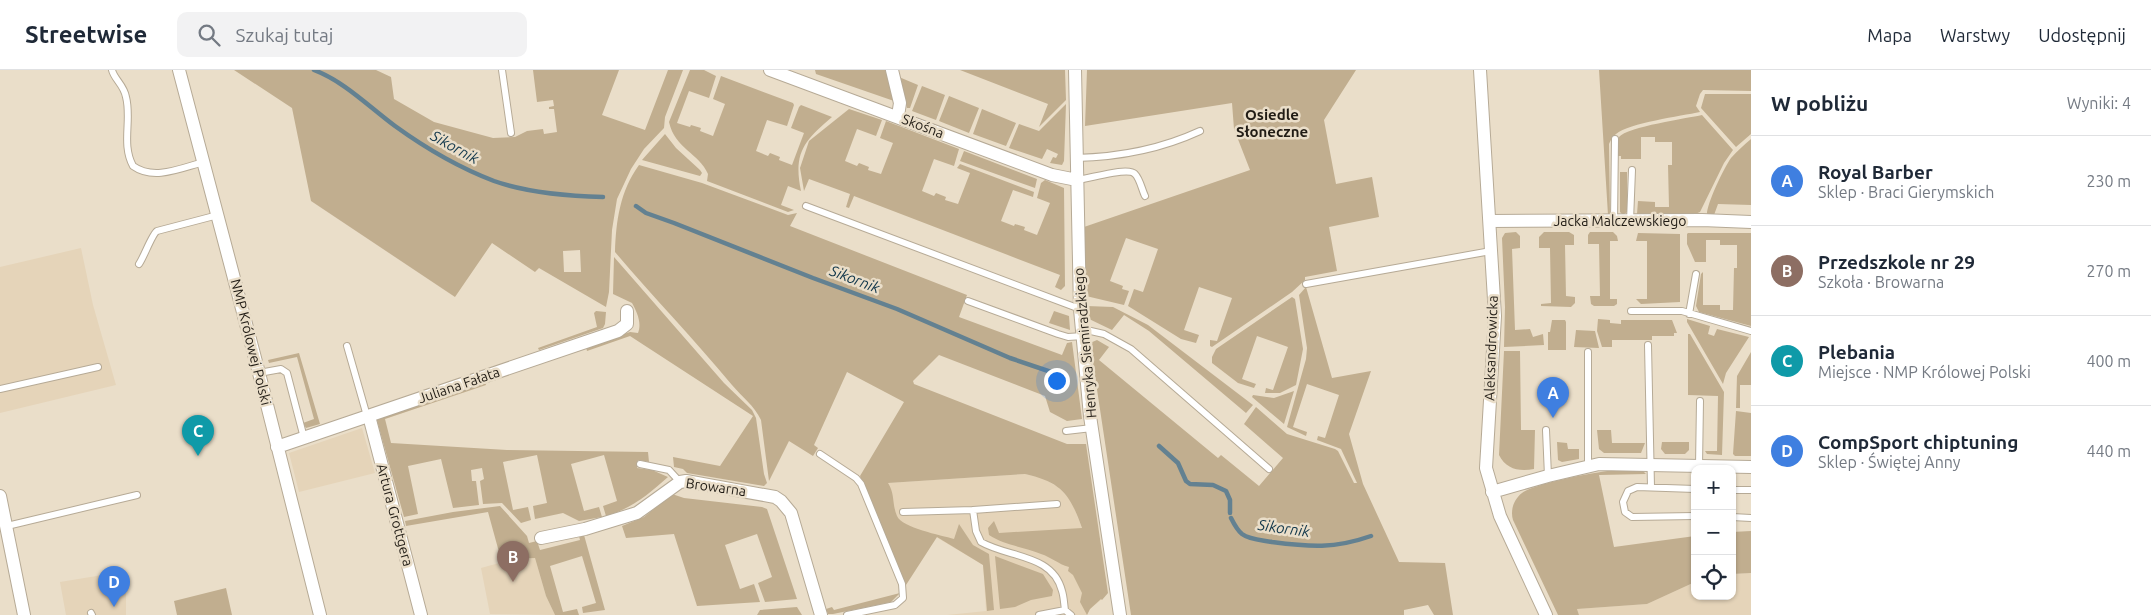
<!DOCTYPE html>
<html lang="pl">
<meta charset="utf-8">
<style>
:root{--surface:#fff;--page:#f2f2f3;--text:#1f2937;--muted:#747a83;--line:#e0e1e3;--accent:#111827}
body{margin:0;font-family:Ubuntu,sans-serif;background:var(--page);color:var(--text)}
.controls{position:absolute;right:15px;bottom:15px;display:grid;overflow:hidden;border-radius:10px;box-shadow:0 1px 4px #0004}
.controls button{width:45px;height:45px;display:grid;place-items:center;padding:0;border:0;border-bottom:1px solid var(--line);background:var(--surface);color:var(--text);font:25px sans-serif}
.you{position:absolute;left:1056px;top:310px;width:18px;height:18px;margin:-12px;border:4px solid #fff;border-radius:50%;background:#1a73e8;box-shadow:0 0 0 8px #1a73e833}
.badge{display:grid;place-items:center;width:32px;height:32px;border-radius:50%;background:var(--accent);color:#fff;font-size:16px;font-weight:700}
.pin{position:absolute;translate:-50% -41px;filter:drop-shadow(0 1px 2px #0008)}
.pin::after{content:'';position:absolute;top:26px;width:18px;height:15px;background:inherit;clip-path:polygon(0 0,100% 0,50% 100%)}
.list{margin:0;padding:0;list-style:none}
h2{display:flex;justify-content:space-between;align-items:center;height:65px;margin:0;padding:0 20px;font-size:21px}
h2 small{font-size:16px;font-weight:400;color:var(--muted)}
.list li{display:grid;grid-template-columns:32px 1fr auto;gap:15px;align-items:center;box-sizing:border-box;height:90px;padding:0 20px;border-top:1px solid var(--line)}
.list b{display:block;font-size:19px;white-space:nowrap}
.list p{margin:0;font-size:16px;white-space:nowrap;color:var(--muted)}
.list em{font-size:16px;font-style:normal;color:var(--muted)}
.icon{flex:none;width:28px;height:28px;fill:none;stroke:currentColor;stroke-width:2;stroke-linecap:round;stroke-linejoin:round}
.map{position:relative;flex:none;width:1751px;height:545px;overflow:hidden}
header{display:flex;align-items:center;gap:30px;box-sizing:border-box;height:70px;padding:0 25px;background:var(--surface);border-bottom:1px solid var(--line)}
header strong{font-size:24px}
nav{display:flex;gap:28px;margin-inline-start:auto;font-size:18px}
.search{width:350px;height:45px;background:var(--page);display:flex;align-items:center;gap:12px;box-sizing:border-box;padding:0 18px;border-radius:10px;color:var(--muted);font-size:19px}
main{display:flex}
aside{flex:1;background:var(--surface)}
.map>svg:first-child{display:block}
.built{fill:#e5d4b9}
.green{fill:#c1ae8f;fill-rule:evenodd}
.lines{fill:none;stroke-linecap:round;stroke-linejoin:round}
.stream{stroke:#638191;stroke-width:4.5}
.lane-casing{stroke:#b6aa96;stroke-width:8}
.street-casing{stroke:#b6aa96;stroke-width:14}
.lane{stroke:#fff;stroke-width:6}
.street{stroke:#fff;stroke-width:12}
.labels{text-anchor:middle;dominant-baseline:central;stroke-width:5;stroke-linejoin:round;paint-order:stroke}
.street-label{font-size:14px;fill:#211c15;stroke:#eadec9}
.neighbourhood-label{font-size:15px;font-weight:bold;fill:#211c15;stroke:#eadec9}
.water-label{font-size:15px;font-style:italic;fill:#11374b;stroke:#eadec9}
</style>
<header>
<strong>Streetwise</strong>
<div class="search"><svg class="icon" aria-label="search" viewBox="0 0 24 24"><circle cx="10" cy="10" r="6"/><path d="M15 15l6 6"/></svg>Szukaj tutaj</div>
<nav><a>Mapa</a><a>Warstwy</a><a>Udostępnij</a></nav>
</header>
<main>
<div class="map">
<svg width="1751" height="545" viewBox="0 0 1751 545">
<rect width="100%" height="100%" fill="#eadec9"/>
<!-- built -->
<path class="built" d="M81,178L93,235L116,315L0,343V197Z
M362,358L375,403L299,422L289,383Z
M1025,404L1043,408L1059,418L1072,432L1096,495L1102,529L1090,539L1087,545H947L986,541L983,495L936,467L891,453L888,413Z
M535,488L546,526L555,545L490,544L481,498L514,489Z
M121,502L126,525V545H66L60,512Z
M1751,503V545H1579L1577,539L1647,534L1695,512V526H1732V504Z"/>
<!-- green -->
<path class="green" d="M234,0H376L391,7L394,29L434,52L493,68L515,67L527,61L543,59L544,64L557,62L554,39H549V37L554,36L553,30L537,32L533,0H619L602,45L645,60L668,0H683L665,47L664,58L644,79L631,99L617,129L612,160L609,222L606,237L539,198L535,202L492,173L455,227L311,131L292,38ZM580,180L581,202H564L563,181Z
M690,0H704L716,6L709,28L689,21L677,53L690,57L691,55L701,58L700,61L713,66L725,34L713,29L721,6L793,33L794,35L787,56L767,50L756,81L768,86L770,83L780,87L779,90L792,95L804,63L791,58L799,37L801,35L832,47C804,71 793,83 801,121L788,116L781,135L794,140L788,142L707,111L708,104C699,83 675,79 669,52Z
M815,0H888L894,31L816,4Z
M960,0H1065L1066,30L1039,57L1048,34Z
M1087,0H1356L1324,50L1336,114L1372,107L1379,147L1329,157L1337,201L1305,207V210L1292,222L1212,277L1210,276V270L1217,271L1232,228L1199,217L1184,260L1199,265L1196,273L1181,269L1128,236L1134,219L1143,222L1158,179L1126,168L1110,211L1123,216L1122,219L1129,221L1124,235L1086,226L1084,157L1250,100L1234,59L1232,33L1085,56Z
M1599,0H1751V21L1703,20L1700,24L1696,36L1700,42C1681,46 1629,53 1616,64C1612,67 1611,70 1609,74L1610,145H1608Z
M899,7L918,15L910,38H907Z
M922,16L945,25L936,50L912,41Z
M1705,24H1751V64L1736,77L1701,38Z
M949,26L979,38L969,63L939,51Z
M1066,34L1064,91L1062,95L1050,93L1053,87L1056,88L1058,84L1047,79L1042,89L1009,78L1019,54L1039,61Z
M849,39L882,50L876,66L857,59L845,91L857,96L859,93L869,97L868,100L881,104L893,73L880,68L886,51L959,79L954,96L934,89L922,121L934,126L936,123L946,127L945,130L958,134L970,103L957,98L960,94L1034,122L1033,127L1013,120L1001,151L1014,156L1015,154L1025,157L1024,160L1037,165L1050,133L1037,128L1041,113L1045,110L1064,118L1065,216L1061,220L1055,217L1060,205L854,126L849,138L846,137L850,124L809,109L804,121L800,98L809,71Z
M982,39L1016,53L1006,76L973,64Z
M1702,45L1733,80L1724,93L1700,142L1695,144H1637L1638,131L1655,132V137H1669L1668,95H1672V72H1655V67H1641V89H1621V86H1618C1618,80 1616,71 1619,67C1627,57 1688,48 1702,45Z
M665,64L676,78L700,100L702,103L700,106L642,90Z
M1751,69V135L1718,134L1714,145H1707C1706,135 1724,98 1731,88C1737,81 1744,75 1751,69Z
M964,81L1037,109L1035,118L960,91Z
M639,95L702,113L788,145L797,143L790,156L967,225L959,247L1062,285L1067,273L1072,272L1082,349L1067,351L1050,342L1045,326L939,285L913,311L914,314L1067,374H1086L1108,523L1102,530L1101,529L1090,539L1087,545L1080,532L1082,523L1073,505L1068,501L1069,497C1058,494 1051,487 1041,484C1024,477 1004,475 989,465L988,458L994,451L999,463L1082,458C1070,424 1061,412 1025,404L888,413C895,423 892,435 897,446C902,458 941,465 954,469L959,454L973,475L989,484L994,540L987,541L983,495L937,467L906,515L860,406L904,332L847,302L814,375L818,378L813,386L789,371L769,411L761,350C754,335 742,327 732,315C694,269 653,227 615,182C616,151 620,121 639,95Z
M1620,102H1627V142L1623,145L1620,142Z
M1516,162L1520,166V178L1512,179L1515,260L1530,259L1533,267L1543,264L1544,275L1504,277L1505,237L1502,168L1505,163Z
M1544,162H1569L1574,165V175H1565L1566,226L1575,227V233L1571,237L1541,236V234L1551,233L1550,178H1539V167Z
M1590,162H1613L1617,166L1618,171H1610V229H1617V234L1614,236H1594L1591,234L1590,226H1600L1599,174H1588V165Z
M1638,163L1680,164V232L1641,234L1636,229H1647V171H1636Z
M1688,163H1751V256L1699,242L1696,236L1701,204L1703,202V235H1720V240H1733L1734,198H1737V175H1720V170H1706V192H1695L1687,174V164Z
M614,187L724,313L752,340L756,348L764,404L767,413L764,416L687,403L683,399L674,397L673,387L720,396L753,346L630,266L587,281L586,277L630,262L638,263C642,253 637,242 632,233L613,224Z
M1306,217L1332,308L1371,301L1349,364L1363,414L1399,492L1445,493L1453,545H1434L1428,535L1404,540V545H1131L1090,273L1097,270L1109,277L1099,290L1218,388L1221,385L1259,416L1283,388L1244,354L1256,337L1287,364L1335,379L1338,381L1354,413H1357L1341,379L1317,370L1318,366L1325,368L1339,325L1307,314L1293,357L1307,362L1306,366L1287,357L1306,289L1307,278L1299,225Z
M1292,227L1295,229L1303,279L1296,315L1280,323H1265L1266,318L1273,320L1288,277L1257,266L1242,309L1256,314L1254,318L1238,313L1212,293V287L1216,279Z
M1087,236L1113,237L1148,255L1253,335L1246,343L1149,261L1124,245L1112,260L1087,248L1085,237Z
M596,241L606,242L605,254L603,258L539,280L538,278L597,257L594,243Z
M1054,241L1069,246L1070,260L1049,253Z
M1598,249L1610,250V253L1621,254V250H1672L1677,263H1674V266H1652V270H1612V277H1602L1597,261Z
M1687,249L1710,256L1708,264L1714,266L1717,259L1749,267L1726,303L1723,314L1687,252Z
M1552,250H1565L1566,252V280H1548V262H1550Z
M1576,260L1595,261L1599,278L1574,277Z
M1688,264H1690L1724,322L1722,385L1707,384L1705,381H1717L1718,326L1688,325Z
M1504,281H1520L1521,360H1535L1534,399C1519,402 1506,399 1499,385Z
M1751,282V315H1740V338H1736L1737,306Z
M299,283L320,354L306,358L303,353L314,349L297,287L269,293L268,290Z
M485,311L486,315L385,349L391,373L507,380L648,382L649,392L638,390L637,398L652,400L668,407C649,424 631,439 606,446L603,436L617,431L604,385L571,394L584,441L599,437L602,447L579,451L563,443L535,449L533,436L547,433L537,385L503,392L513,440L528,437L531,450L521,453L502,433L483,434L480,411L484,409L482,398L471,400L472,411H476L479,435L453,438L441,389L408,396L418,444L404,447L376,347Z
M1294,321L1284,354L1252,327L1253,325L1274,328Z
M1736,341L1751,343V386H1735L1733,384Z
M1597,360H1611L1612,373H1645L1641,383H1604L1599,379Z
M1557,372L1567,373L1568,379H1579V389L1562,392L1558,390Z
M1662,372H1689V380L1685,384H1665L1661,379Z
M1617,400L1643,401L1646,404L1599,405L1614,477L1695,466V512L1647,534L1577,539L1579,545H1558L1513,450C1510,440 1514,429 1522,423C1535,413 1600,401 1617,400Z
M672,424L684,428L762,437L767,439L797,529L765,532L758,513L772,507L757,464L725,475L740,519L754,514L760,532L697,536L674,464L626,468L622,456L644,447Z
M500,436L527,466L529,473L537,471L540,480L580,470L579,466L584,465L605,540L583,543L582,537L596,533L582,486L550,496L563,542L577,539L579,545H555L546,526L535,488L514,489L502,493L488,442L406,456L405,451L453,442Z
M1751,461V503L1732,504V462Z
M995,486L1043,504L1053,520L1052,526L1031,530L1015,537L1000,539Z
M226,518L232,545H177L174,531Z
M900,523L891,532L887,533L833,544H828L826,539L832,537L834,540Z
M797,537L802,545H757L760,540Z"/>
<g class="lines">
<!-- stream -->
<path class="stream" d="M314,0C345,12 368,36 395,56C424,77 460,98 494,111C528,123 567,126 603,127
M636,136L646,143L674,153L813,208L897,239L1010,288L1066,307
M1159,376L1178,393L1186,411L1190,414L1213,415L1226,421L1230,430V443
M1231,448C1234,454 1237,460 1242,464C1250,470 1262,470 1272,472C1310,477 1334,479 1371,466"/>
<!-- lane casing -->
<g class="lane-casing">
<path id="lane" d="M112,0C114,9 124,15 126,27C132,50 121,74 133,96C154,111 181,98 204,92
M502,0L511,63
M1076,88C1119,87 1161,79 1200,61
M1077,110C1089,109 1128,96 1135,104C1140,109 1142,120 1145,126
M806,136L1080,239
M1614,151L1615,69
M1630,151L1632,100
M139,194C144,187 152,164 157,161L218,145
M1306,214L1491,181
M968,231L1058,264L1068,267L1083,266
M1631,241H1682L1751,261
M1689,244L1696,204
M1082,259L1104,264L1131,279L1269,399
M1648,275L1651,417
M347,276L367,346
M1588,282V396
M259,303L281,299L287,303L304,368
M0,319L98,297
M1546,360L1548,406
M1066,361L1092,358
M820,384L856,408L861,414L902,514L903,528L895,535L847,545
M640,394L669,400L680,412
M1699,396L1700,331
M1695,419L1637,417L1628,421L1623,432L1625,442L1632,447L1695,446
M1732,420H1751
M1057,434L973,440L976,461L981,472C1009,488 1053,484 1062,521C1064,527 1064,534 1065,540
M903,442L973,440
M1732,447L1751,448
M7,456L137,425
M91,543L92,545
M1039,545L1065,540L1071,545"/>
</g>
<!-- street casing -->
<g class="street-casing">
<path id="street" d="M179,0L259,303L320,545
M770,0L1052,105L1077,110
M892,0L900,33L898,46
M1075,0L1080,239L1090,346L1120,545
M1480,0L1495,246L1486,398L1500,446L1546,545
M1490,151L1702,150L1751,152
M369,346L421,545
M277,377L618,261L627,254V241
M1492,422L1548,406L1599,394L1751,397
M0,426L24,545
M541,468L585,459L637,443L680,412L686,411L775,427L781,431L791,443L821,545"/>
</g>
<!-- lane -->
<use href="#lane" class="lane"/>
<!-- street -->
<use href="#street" class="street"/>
</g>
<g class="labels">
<!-- street labels -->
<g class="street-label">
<text transform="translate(923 56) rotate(21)">Skośna</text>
<text x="1620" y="151">Jacka Malczewskiego</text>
<text transform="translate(251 272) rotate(76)">NMP Królowej Polski</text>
<text transform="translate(1085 273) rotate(-95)">Henryka Siemiradzkiego</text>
<text transform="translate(1491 278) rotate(-88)">Aleksandrowicka</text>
<text transform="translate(459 315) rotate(-19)">Juliana Fałata</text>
<text transform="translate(716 417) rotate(8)">Browarna</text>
<text transform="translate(395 445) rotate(75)">Artura Grottgera</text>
</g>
<!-- neighbourhood labels -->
<g class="neighbourhood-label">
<text x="1272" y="44">Osiedle<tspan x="1272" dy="17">Słoneczne</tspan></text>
</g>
<!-- water labels -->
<g class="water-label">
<text transform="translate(455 77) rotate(29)">Sikornik</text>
<text transform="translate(855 209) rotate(21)">Sikornik</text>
<text transform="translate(1284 458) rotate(8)">Sikornik</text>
</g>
</g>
</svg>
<div class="controls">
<button>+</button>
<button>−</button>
<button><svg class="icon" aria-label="locate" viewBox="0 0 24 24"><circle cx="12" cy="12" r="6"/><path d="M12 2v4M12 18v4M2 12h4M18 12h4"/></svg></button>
</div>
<div class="you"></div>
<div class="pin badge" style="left:1553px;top:348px;background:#3f7fe0">A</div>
<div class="pin badge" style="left:513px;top:512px;background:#8d6e63">B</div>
<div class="pin badge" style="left:198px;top:386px;background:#0f9aa8">C</div>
<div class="pin badge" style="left:114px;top:537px;background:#3f7fe0">D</div>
</div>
<aside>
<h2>W pobliżu<small>Wyniki: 4</small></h2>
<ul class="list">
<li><span class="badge" style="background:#3f7fe0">A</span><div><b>Royal Barber</b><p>Sklep · Braci Gierymskich</p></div><em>230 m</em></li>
<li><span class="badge" style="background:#8d6e63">B</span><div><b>Przedszkole nr 29</b><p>Szkoła · Browarna</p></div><em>270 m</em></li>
<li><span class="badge" style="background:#0f9aa8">C</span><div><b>Plebania</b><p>Miejsce · NMP Królowej Polski</p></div><em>400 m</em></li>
<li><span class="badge" style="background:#3f7fe0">D</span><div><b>CompSport chiptuning</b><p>Sklep · Świętej Anny</p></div><em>440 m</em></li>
</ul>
</aside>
</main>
